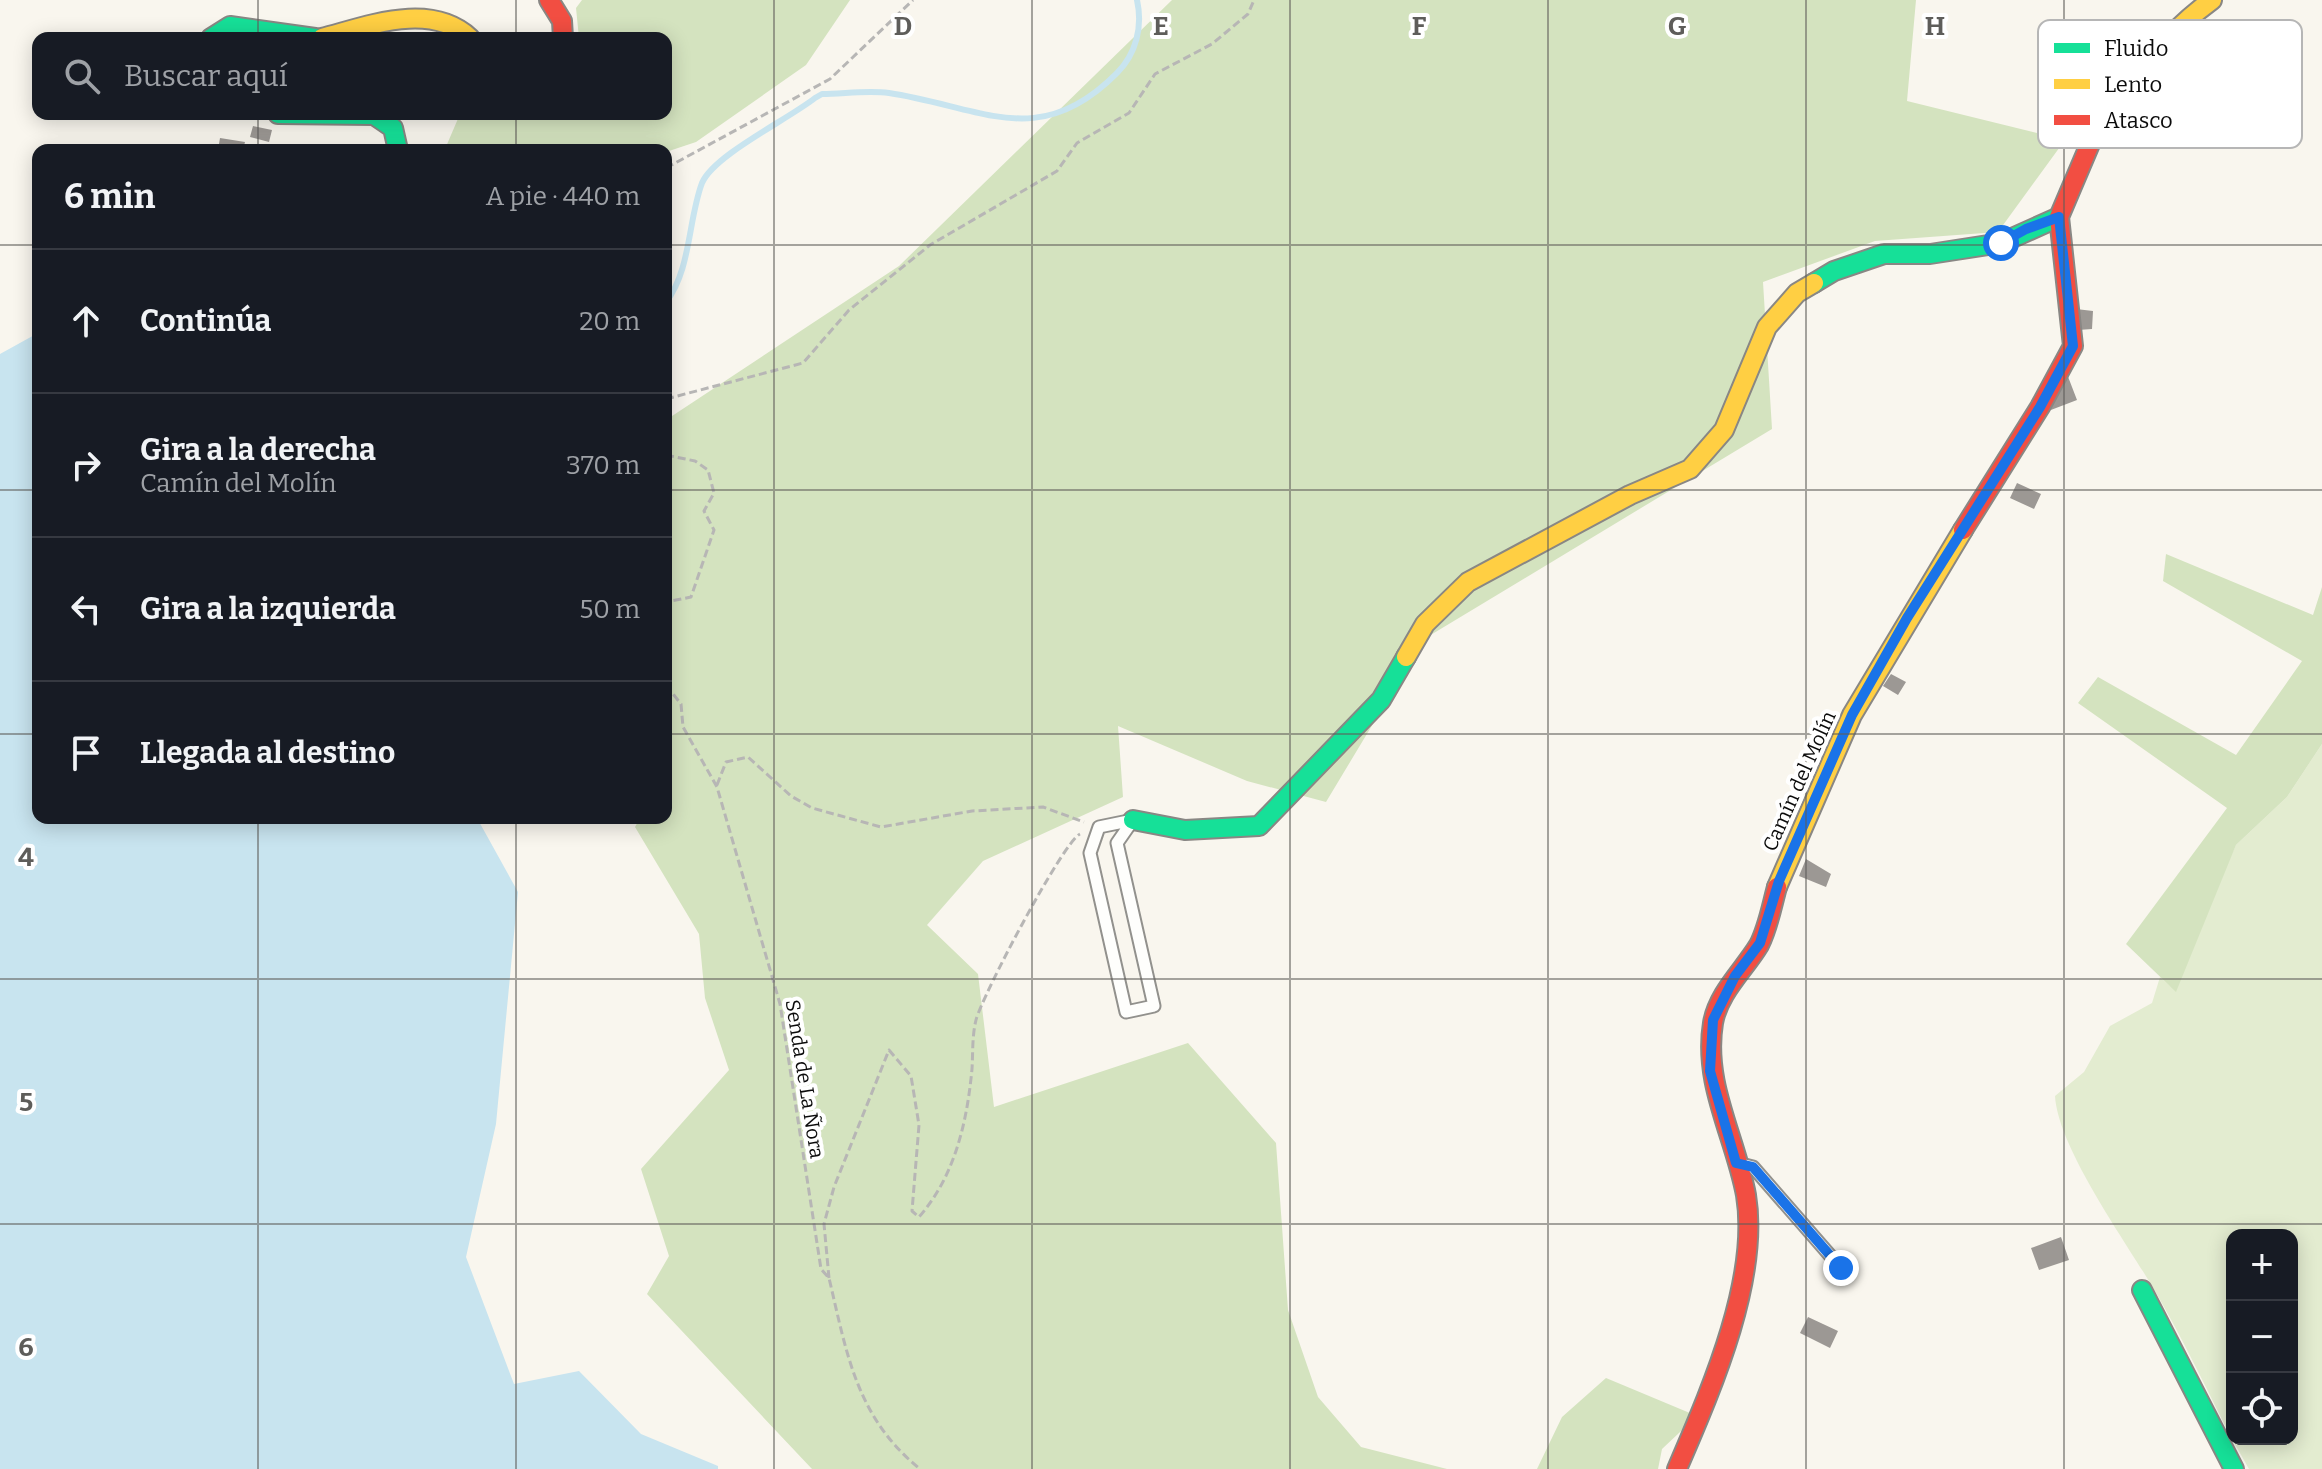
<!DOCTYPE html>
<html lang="es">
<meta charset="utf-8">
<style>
:root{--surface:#171b24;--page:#20242c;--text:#f1f3f6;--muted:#9ea1a6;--line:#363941}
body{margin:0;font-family:Bitter,serif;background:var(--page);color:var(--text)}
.controls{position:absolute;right:24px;bottom:24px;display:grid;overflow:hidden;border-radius:16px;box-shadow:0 4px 20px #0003}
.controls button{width:72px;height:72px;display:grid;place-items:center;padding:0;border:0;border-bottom:2px solid var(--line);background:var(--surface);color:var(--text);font:40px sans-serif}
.stop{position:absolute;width:24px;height:24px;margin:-18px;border:6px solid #1a73e8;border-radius:50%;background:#fff}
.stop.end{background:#1a73e8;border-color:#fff;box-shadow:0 2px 8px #0008}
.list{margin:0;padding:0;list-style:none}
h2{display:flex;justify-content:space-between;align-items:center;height:104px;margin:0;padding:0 32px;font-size:34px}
h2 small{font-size:26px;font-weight:400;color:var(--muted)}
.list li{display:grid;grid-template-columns:52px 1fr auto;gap:24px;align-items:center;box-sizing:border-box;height:144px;padding:0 32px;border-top:2px solid var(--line)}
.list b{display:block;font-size:30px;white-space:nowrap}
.list p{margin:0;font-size:26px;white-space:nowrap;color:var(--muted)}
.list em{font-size:26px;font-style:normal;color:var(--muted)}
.icon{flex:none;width:44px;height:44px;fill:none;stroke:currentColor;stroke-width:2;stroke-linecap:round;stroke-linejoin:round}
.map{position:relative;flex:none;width:2322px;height:1469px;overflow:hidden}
.search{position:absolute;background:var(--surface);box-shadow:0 4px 20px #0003;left:32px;top:32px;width:640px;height:88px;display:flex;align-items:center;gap:20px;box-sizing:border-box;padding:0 28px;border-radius:16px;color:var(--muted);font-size:30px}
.panel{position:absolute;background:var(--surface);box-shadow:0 4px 20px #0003;left:32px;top:144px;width:640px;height:680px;border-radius:16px}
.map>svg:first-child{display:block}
.green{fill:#e3ecd0}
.forest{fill:#d4e3bf}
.water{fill:#c8e4ef}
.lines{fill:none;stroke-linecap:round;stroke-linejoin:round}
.stream{stroke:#c8e4ef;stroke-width:6}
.building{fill:#9c9894}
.lane-casing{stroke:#92918d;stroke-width:15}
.fast-casing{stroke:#898784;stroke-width:22}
.slow-casing{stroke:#898784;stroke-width:22}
.jam-casing{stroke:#898784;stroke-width:22}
.path{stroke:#b7b6b5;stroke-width:3;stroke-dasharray:8 4;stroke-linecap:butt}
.lane{stroke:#fefefc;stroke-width:11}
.fast{stroke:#16e098;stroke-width:18}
.slow{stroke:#ffcf43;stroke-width:18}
.jam{stroke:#f24e42;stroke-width:18}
.route{stroke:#1a73e8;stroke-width:10}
.grid{fill:none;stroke:#5e5d5a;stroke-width:2;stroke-opacity:0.55}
.labels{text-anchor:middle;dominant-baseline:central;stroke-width:8;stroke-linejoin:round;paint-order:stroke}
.street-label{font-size:20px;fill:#0b0b0b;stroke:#fff}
.key{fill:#fff;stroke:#b6b6b6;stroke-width:2}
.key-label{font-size:22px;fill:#0b0b0b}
.grid-label{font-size:26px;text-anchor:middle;font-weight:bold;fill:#5e5d5a;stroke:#fff;stroke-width:8;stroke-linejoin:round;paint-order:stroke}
</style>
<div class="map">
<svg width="2322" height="1469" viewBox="0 0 2322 1469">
<rect width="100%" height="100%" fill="#f9f6ee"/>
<!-- green -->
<path class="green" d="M2322,744V1469H2249L2232,1439H2292V1235H2232V1439C2207,1390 2183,1339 2155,1291C2127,1243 2058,1148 2055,1096L2084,1072L2110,1026L2152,1003L2160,977L2170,986L2236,845L2287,797Z"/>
<!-- forest -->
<path class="forest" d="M582,0H850L806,65L696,142L666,152L422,150L445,149L460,114H666V38H579L576,8Z
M1172,0H1916L1907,101L2065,140L1998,232L1875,241L1763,282L1772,429L1424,639L1326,802L1247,781L1118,726L1123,797L983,861L927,925L978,974L994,1107L1188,1043L1276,1143L1288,1310L1318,1397L1361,1447L1447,1469H812L647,1294L669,1256L641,1169L729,1070L705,998L699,934L635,827L640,818H666V420L899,266Z
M2166,554L2313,615L2322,587V744L2287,797L2236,845L2176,992L2126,944L2227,808L2078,703L2098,677L2236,755L2302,661L2163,581Z
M1606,1378L1697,1416L1662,1449L1658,1469H1537L1562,1417Z"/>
<!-- water -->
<path class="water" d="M38,333V818H477L518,892L496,1124L466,1257L514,1384L579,1371L641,1434L718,1466V1469H0V354Z"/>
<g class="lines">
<!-- stream -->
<path class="stream" d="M666,302C691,270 688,220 702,183C714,155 787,120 815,98L822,94C843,94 867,90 889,93C982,107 1039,152 1117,73C1136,54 1143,27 1137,0"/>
</g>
<!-- building -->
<path class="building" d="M253,126L272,130L269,142L250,137Z
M220,138L245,142L243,150H218Z
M2076,309L2093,311L2092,329L2078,330Z
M2067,374L2077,400L2043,413Z
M2017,483L2041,494L2034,509L2010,498Z
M1891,674L1906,682L1898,695L1883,686Z
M1806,859L1831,874L1826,887L1799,876Z
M2061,1237L2069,1260L2039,1270L2031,1248Z
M1808,1317L1838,1331L1830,1348L1800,1333Z"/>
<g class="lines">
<!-- lane casing -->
<g class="lane-casing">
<path id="lane" d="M1133,820L1117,843L1154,1006L1126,1012L1090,853L1099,827Z
M1745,1165L1753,1167L1841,1268"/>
</g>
<!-- fast casing -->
<g class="fast-casing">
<path id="fast" d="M211,38L230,26L315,38
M278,114L374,115L393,128L398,150
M1814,283L1834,271L1884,254H1930L2001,243L2059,217
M1133,820L1185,830L1259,826L1381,700L1406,657
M2142,1290L2234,1469"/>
</g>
<!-- slow casing -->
<g class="slow-casing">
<path id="slow" d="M322,38C368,26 430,1 470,38
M2107,116C2137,72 2169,31 2212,0
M1406,657L1425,624L1468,582L1630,495L1690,469L1724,430L1767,327L1797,293L1814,283
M1777,887L1852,715L1963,530"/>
</g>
<!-- jam casing -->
<g class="jam-casing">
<path id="jam" d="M549,0L562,21L563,38
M1963,530L2040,407L2073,346L2059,217L2093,137L2107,116
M1677,1469C1710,1392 1760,1280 1746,1195C1735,1136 1703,1084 1713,1023C1718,993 1744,970 1759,945C1768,928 1772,905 1777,887"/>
</g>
<!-- path -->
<path class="path" d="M666,168L830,79L913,0
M666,399L803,363L849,310L930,245L1057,171L1077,143L1129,113L1155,74L1212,44L1248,14L1254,0
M666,455L695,461L708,470L714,493L704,511L714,530L691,597L666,602
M666,685L681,704L683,727L717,787L780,1004L821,1269L829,1278C847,1354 856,1417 920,1469
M717,785L726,762L748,757L791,796L812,808L881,827L972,811L1043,807L1084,822
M829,1278L824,1224L834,1187L889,1050L911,1076L919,1125L912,1211L919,1217C955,1176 967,1122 972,1069C973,1053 972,1036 976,1020C982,996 1063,842 1080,834"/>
<!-- lane -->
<use href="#lane" class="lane"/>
<!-- fast -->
<use href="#fast" class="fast"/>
<!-- slow -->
<use href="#slow" class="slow"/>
<!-- jam -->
<use href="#jam" class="jam"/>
</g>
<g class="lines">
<!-- route -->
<path class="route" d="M1841,1268L1753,1167L1736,1163L1710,1071L1713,1020L1735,976L1760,943L1779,881L1852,715L1907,618L2040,407L2073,346L2059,217L2026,229L2001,243"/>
</g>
<!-- grid -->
<path class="grid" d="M258,0V38M516,0V38M774,0V1469M1032,0V1469M1290,0V1469M1548,0V1469M1806,0V1469M2064,0V1469M258,114V150M516,114V150M0,245H38M666,245H2322M0,490H38M666,490H2322M0,734H38M666,734H2322M258,818V1469M516,818V1469M0,979H2322M0,1224H2322"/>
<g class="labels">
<!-- street labels -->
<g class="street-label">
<text transform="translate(1799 781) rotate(-66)">Camín del Molín</text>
<text transform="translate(805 1079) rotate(81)">Senda de La Ñora</text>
</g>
</g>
<!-- legend -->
<rect x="2038" y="20" width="264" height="128" rx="12" class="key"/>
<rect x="2054" y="43" width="36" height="10" fill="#16e098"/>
<rect x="2054" y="79" width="36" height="10" fill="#ffcf43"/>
<rect x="2054" y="115" width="36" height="10" fill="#f24e42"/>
<g class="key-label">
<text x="2104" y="56">Fluido</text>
<text x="2104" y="92">Lento</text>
<text x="2104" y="128">Atasco</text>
</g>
<g class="grid-label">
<text x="903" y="35">D</text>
<text x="1161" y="35">E</text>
<text x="1419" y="35">F</text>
<text x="1677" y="35">G</text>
<text x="1935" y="35">H</text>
<text x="26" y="866">4</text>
<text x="26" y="1111">5</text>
<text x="26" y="1356">6</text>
</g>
</svg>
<div class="controls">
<button>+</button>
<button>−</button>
<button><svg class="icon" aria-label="locate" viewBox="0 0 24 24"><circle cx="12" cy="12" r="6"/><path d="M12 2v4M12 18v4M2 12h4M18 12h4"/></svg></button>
</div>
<div class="stop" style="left:2001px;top:243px"></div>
<div class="stop end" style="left:1841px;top:1268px"></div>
<div class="search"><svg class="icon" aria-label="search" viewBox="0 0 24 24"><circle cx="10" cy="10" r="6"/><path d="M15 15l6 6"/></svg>Buscar aquí</div>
<section class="panel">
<h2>6 min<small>A pie · 440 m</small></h2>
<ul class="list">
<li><svg class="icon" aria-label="ahead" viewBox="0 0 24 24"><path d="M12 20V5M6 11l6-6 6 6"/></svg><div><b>Continúa</b></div><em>20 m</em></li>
<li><svg class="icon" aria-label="right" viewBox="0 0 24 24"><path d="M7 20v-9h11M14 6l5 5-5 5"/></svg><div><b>Gira a la derecha</b><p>Camín del Molín</p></div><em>370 m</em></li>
<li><svg class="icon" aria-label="left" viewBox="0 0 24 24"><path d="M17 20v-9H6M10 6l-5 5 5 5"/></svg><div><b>Gira a la izquierda</b></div><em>50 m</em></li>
<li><svg class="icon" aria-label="arrive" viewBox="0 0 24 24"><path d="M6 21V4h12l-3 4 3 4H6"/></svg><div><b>Llegada al destino</b></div></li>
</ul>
</section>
</div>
